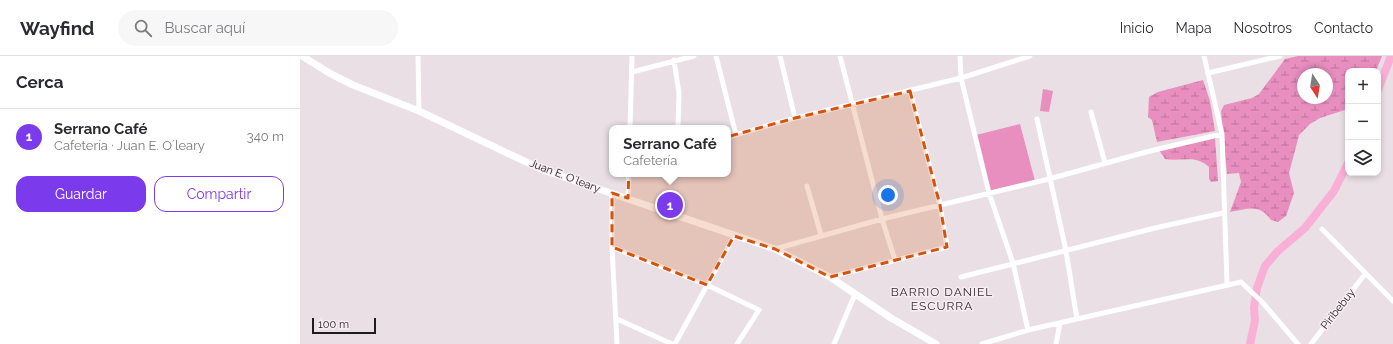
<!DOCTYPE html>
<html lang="es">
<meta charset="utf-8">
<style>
:root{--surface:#fff;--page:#f7f7f7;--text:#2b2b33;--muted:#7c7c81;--line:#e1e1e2;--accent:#7c3aed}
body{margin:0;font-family:Raleway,sans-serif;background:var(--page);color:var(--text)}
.controls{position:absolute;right:12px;top:12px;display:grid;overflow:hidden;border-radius:8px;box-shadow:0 2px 6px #0003}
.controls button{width:36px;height:36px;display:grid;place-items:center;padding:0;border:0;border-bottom:1px solid var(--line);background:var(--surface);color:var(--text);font:20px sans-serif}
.compass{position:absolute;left:997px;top:12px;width:36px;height:36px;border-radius:50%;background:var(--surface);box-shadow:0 2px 6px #0003;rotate:168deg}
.scale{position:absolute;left:12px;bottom:10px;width:64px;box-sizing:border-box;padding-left:4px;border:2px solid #1f1c1d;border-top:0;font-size:11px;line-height:14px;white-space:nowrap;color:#1f1c1d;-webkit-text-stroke:3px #f7edf2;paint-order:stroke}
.you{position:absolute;left:588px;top:139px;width:14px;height:14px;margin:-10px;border:3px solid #fff;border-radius:50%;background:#1a73e8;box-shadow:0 0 0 6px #1a73e833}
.badge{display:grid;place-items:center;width:26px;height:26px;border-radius:50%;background:var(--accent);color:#fff;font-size:13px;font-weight:700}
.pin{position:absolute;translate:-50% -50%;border:2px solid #fff;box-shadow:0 1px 4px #0006}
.popup{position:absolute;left:309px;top:69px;width:122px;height:52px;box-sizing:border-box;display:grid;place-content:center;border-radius:8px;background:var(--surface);filter:drop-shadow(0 1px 3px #0005);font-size:13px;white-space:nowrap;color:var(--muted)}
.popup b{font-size:15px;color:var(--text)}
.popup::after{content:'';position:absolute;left:50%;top:100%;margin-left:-8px;border:8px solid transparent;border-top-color:var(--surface)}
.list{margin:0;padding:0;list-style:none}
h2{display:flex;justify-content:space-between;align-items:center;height:52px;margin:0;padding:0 16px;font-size:17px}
h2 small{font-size:13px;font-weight:400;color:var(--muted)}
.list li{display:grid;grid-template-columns:26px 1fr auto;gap:12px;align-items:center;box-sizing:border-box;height:56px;padding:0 16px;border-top:1px solid var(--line)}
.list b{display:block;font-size:15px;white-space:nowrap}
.list p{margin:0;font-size:13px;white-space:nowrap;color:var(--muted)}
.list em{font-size:13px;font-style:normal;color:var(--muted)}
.actions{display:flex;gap:8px;padding:12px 16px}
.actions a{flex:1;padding:9px 0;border:1px solid var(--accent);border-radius:12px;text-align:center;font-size:14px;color:var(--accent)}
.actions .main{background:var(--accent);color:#fff}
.icon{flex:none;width:22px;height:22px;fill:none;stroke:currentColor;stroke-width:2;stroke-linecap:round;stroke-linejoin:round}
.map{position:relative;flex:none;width:1093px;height:288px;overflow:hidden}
header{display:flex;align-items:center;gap:24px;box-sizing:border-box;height:56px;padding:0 20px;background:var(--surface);border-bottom:1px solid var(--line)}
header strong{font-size:19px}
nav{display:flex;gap:22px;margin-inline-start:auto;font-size:14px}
.search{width:280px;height:36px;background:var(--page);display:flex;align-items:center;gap:10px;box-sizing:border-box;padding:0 14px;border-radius:22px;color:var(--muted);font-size:15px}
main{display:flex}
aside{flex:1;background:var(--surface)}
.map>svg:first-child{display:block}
.wetland{fill:url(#wetland-marsh);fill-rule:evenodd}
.garden{fill:#e98fc0}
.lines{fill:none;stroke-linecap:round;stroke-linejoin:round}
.river{stroke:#f9afd6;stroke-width:8}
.street{stroke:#fff;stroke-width:5}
.secondary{stroke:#fff;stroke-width:7}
.marked{fill:#d4530e;fill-opacity:0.2;stroke:#d4530e;stroke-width:3;stroke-dasharray:8 5;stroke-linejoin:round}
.labels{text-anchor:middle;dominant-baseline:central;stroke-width:3;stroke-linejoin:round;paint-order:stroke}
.street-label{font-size:11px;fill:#1f1c1d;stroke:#f7edf2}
.neighbourhood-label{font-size:12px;letter-spacing:1px;fill:#332b2f;stroke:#f7edf2}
</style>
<header>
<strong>Wayfind</strong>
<div class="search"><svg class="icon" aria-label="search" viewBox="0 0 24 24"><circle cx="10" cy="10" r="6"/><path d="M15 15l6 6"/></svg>Buscar aquí</div>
<nav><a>Inicio</a><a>Mapa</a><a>Nosotros</a><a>Contacto</a></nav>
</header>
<main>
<aside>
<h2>Cerca<small></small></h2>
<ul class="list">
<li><span class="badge">1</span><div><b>Serrano Café</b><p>Cafetería · Juan E. O´leary</p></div><em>340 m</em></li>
</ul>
<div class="actions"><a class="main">Guardar</a><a>Compartir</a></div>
</aside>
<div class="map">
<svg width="1093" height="288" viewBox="0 0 1093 288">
<defs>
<pattern id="wetland-marsh" width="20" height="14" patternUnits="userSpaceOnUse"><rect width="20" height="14" fill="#e98fc0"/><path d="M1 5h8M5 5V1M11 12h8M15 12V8" fill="none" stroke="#bc749b"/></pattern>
</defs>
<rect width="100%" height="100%" fill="#e9dfe4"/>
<!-- wetland -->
<path class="wetland" d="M998,0H1082L1076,15H1048V53L1020,62L1010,68L999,79L989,117L994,137L986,160L978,166L971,164C959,147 948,153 930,156L941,126L939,117L927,118L921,55L924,49L952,42L959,38L985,3ZM1003,18H1027V42H1003Z
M903,24L910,45L915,75L857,86L852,64L848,61L849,41L858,36Z
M915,82L918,125L911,126L909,123V111C895,98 882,106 865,103L859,94Z"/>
<!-- garden -->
<path class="garden" d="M743,33L753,35L749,56L740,55Z
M720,68L735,125L690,136L676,79Z"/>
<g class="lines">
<!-- river -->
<path class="river" d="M1078,34L1091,0
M950,288L955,264L954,252L957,232L965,210L978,195L1005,172L1034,135L1048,107"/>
<!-- street -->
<path class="street" d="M118,0L119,55
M416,0L436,79
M480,0L495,62
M540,0L582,163L595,204
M660,0L661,22L689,137L713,207L728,274
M904,0L922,78L927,228
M374,4L379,37L378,72
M332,16L394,0
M908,17L980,0
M791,56L805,107
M737,63L766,195L777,263
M330,72L332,0
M428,81L495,62L661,22L730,0
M507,130L521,179
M312,137V191L317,288
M328,142L329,118
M1022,173L1093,245
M312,191L407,229L459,254L437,288
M475,193L582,163L749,123L846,96L922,78
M530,221L647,191L640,149L610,35
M661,221L855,172L923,157
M317,263L372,288
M375,288L434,180
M534,288L555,238
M682,288L728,274L941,226L963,247L998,288
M756,288L760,267
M1011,288L1065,218"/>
<!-- secondary -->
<path class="secondary" d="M2,0L31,18L53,29L119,55L243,114L475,193L530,221L591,262L636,288"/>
</g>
<!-- marked area -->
<path class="marked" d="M610,35L640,149L647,191L530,221L475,193L434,180L407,229L312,191V137L328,142L329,108L495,62Z"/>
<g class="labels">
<!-- street labels -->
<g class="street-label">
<text transform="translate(265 120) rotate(21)">Juan E. O´leary</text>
<text transform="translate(1038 253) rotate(-52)">Piribebuy</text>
</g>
<!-- neighbourhood labels -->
<g class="neighbourhood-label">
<text x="642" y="236">BARRIO DANIEL<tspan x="642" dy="14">ESCURRA</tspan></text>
</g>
</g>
</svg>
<div class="controls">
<button>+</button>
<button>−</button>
<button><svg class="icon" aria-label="layers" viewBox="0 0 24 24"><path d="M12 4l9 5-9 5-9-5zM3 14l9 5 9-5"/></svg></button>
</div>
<svg class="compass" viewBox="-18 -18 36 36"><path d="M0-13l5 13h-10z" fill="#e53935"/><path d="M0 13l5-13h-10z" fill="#7c7c81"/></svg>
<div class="scale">100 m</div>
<div class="you"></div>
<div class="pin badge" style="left:370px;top:149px">1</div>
<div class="popup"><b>Serrano Café</b>Cafetería</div>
</div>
</main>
